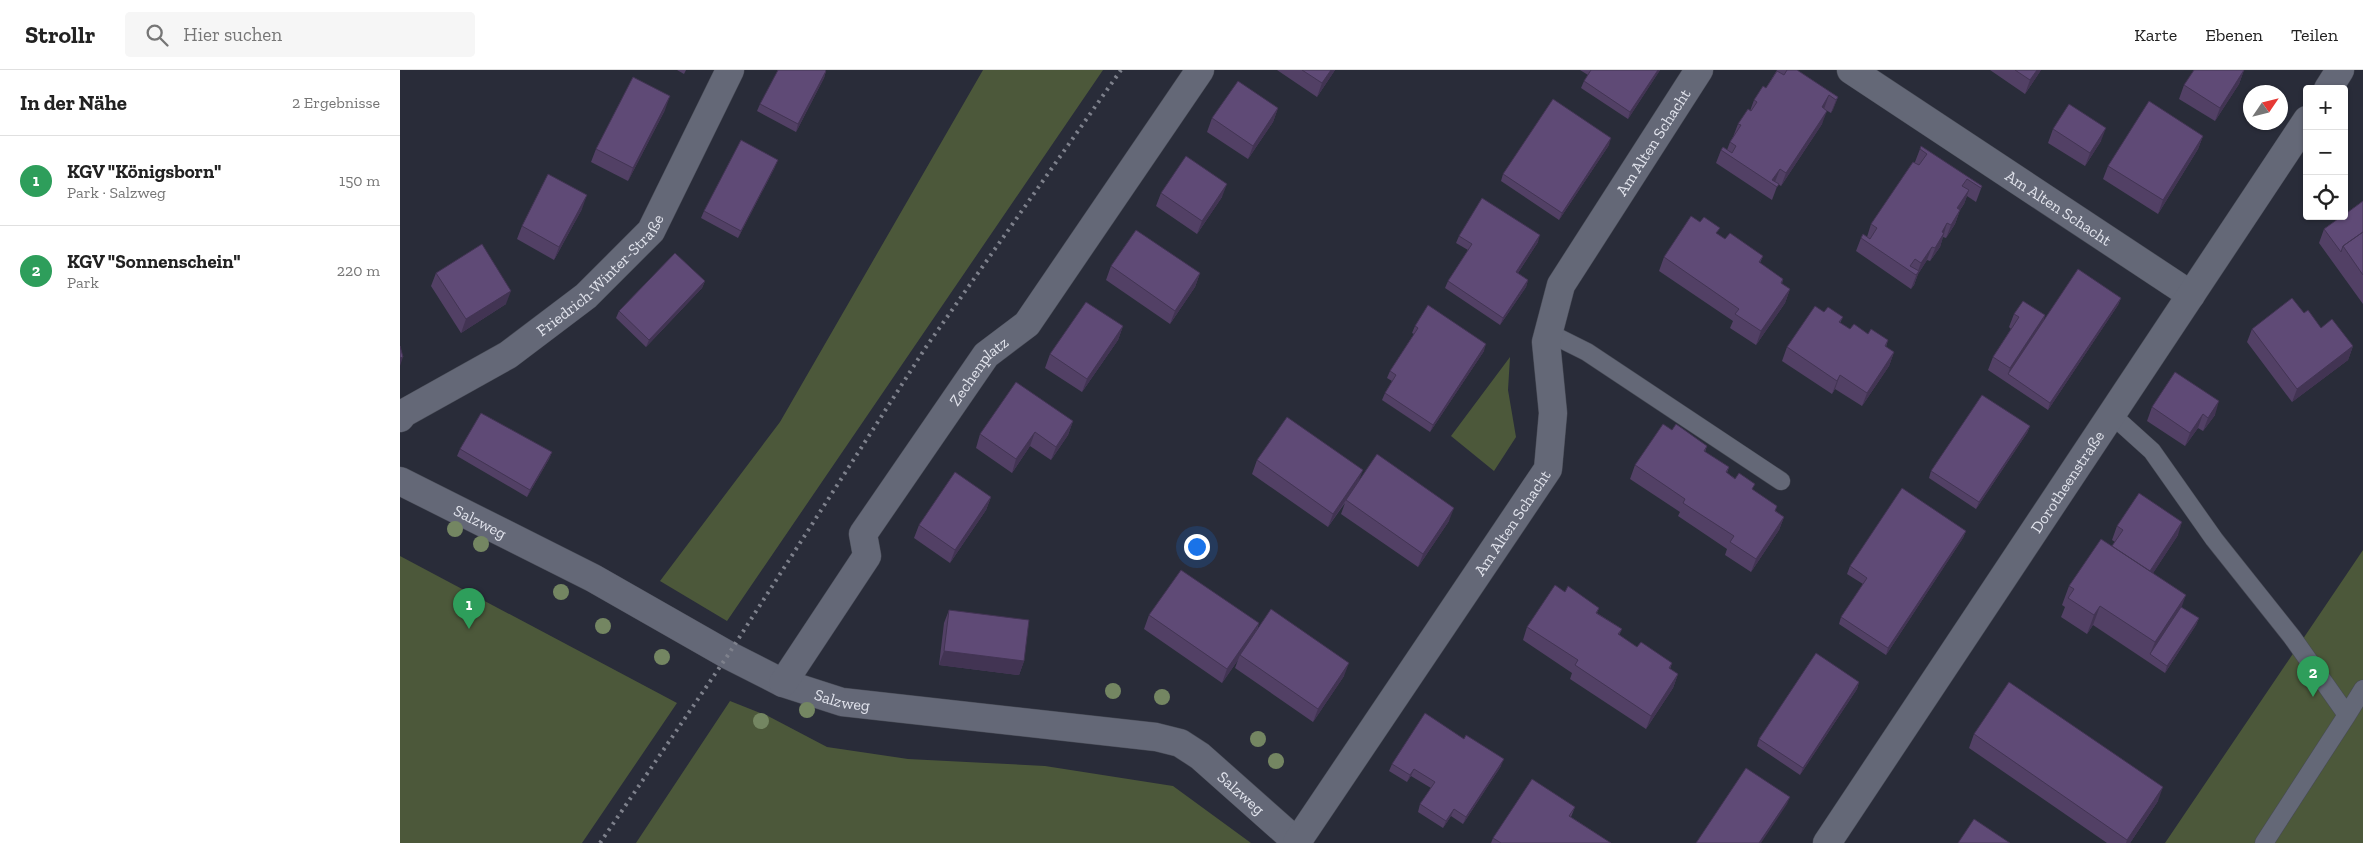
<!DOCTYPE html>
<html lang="de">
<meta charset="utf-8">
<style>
:root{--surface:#fff;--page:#f6f6f6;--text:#222;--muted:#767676;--line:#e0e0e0;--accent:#2563eb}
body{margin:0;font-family:"Zilla Slab",serif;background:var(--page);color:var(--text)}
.controls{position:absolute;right:15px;top:15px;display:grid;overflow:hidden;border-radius:5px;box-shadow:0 1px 4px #0004}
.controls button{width:45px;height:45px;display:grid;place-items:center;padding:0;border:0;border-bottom:1px solid var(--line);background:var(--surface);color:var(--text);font:25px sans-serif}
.compass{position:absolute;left:1843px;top:15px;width:45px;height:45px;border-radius:50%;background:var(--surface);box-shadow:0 1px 4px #0004;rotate:55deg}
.you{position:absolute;left:796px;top:476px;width:18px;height:18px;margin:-12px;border:4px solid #fff;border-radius:50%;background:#1a73e8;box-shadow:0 0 0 8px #1a73e833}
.badge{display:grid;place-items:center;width:32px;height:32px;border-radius:50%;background:var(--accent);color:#fff;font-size:16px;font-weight:700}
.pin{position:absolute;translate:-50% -41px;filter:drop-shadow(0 1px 2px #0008)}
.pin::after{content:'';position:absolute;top:26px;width:18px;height:15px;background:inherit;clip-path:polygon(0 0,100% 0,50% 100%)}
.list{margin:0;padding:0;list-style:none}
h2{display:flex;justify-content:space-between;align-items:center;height:65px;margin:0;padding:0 20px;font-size:21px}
h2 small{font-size:16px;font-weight:400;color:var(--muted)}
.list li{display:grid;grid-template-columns:32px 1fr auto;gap:15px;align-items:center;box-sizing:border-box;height:90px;padding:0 20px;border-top:1px solid var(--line)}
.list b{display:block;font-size:19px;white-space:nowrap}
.list p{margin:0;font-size:16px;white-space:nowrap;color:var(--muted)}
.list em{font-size:16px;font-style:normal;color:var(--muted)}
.icon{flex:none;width:28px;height:28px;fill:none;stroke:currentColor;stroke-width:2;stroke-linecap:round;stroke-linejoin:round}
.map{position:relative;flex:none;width:1963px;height:773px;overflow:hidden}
header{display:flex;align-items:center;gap:30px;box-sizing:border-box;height:70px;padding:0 25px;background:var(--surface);border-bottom:1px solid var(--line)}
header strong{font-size:24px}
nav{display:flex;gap:28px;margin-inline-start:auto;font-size:18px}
.search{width:350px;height:45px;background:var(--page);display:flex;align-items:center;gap:12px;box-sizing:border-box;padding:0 18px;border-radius:5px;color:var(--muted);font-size:19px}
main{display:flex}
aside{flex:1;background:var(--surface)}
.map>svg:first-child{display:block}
.green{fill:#4c583a}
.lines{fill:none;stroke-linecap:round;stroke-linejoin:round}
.service-casing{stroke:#474a55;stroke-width:19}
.minor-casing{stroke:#474a55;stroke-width:29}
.service{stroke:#646877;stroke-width:18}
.minor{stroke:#646877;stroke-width:28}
.rail{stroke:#7e818c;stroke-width:4;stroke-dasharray:2.5 5;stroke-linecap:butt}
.tree{fill:#748662}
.wall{fill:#524065}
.shaded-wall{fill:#423453}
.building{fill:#5f4a76;stroke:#423453}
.labels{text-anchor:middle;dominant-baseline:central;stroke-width:4.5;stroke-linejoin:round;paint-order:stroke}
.street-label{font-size:16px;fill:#e2e4ed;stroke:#1f222f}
</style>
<header>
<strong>Strollr</strong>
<div class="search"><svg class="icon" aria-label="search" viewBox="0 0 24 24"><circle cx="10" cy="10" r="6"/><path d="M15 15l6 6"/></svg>Hier suchen</div>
<nav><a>Karte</a><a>Ebenen</a><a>Teilen</a></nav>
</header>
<main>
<aside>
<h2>In der Nähe<small>2 Ergebnisse</small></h2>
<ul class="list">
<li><span class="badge" style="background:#2e9e5b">1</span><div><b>KGV &quot;Königsborn&quot;</b><p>Park · Salzweg</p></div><em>150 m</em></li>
<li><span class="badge" style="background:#2e9e5b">2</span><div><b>KGV &quot;Sonnenschein&quot;</b><p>Park</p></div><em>220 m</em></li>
</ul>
</aside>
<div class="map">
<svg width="1963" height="773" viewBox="0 0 1963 773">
<rect width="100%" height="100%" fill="#292c39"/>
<!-- green -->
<path class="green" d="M583,0H703L327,551L260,511L380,352Z
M1110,287L1108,320L1116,367L1094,401L1051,366Z
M1963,480V773H1765Z
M0,486L277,633L182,773H0Z
M330,631L368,646L427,677L508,689L645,696L773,716L851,773H236Z"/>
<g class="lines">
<!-- service casing -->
<g class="service-casing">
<path id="service" d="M1149,263L1187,282L1381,411
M1711,344L1752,381L1814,469L1892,567L1947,645L1963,619
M1864,773L1947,645"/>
</g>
<!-- minor casing -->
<g class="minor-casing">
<g id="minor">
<path id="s1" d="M1451,0L1791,225"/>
<path d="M1928,19L1940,0"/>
<path id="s2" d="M0,348L4,343L108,285L186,226L251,161L330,0"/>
<path id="s3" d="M0,411L193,508L328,585L383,613L442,632L756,667L780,673L800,686L898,773"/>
<path id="s4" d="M383,613L467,486L463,464L586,285L627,254L800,0"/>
<path id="s5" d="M897,772L1148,399L1153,343L1146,272L1161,215L1299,0"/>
<path id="s6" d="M1427,773L1907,50"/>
</g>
</g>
<!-- service -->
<use href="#service" class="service"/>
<!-- minor -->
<use href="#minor" class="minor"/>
<!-- rail -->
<path class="rail" d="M200,773L328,585L526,277L721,0"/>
</g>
<!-- trees -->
<g class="tree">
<circle cx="55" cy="459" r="8"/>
<circle cx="81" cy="474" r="8"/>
<circle cx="161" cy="522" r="8"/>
<circle cx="203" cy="556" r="8"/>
<circle cx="262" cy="587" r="8"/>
<circle cx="713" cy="621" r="8"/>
<circle cx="762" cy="627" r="8"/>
<circle cx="407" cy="640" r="8"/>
<circle cx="361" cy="651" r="8"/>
<circle cx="858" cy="669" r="8"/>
<circle cx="876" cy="691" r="8"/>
</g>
<!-- wall -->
<path class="wall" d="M277,0H286L284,4Z
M877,0H935L917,27Z
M1180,0H1260L1228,49L1181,18L1184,11L1188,5Z
M1377,0H1397L1438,27L1431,43L1424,39L1422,54L1381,116L1378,114L1372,130L1316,93L1321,80H1327L1330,72L1333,67L1338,54L1350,41L1354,30L1366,18Z
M1590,0H1641L1625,24Z
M1844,0L1839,14L1815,51L1779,29L1784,15Z
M426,1L424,8L396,62L357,41L360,34Z
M878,38L873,52L848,89L807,62L812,48Z
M265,40L228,111L191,92L196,79Z
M1653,59L1701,71L1685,96L1648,73Z
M1803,66L1798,79L1758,144L1703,109L1708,96Z
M1209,75L1159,150L1101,111L1103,104Z
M1520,79L1582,116L1576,132L1567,126L1564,134L1560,140L1555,154L1546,168L1543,167L1540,177L1530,191L1527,190L1518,204L1514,215L1511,219L1456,181L1461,168L1467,167L1471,154L1515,92Z
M375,97L338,168L301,148L304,141Z
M761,123L822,127L797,164L756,136Z
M1963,131V234L1919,173L1924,159Z
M182,139L154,190L117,169L122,156Z
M1318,164L1325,169L1363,186L1360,193L1383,209L1382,214L1390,219L1385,233L1356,275L1330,258L1333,251L1259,201L1264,187Z
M1059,166L1138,172L1118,203L1128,210L1126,217L1100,255L1045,218L1048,211L1068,180L1056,173Z
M711,196L800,203L795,217L770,254L706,210Z
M36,203L106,234L61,263L31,216Z
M305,211L302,218L246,277L216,248L219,241Z
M1721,228L1718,235L1648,340L1588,300L1593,287L1611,259L1609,257L1614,244L1645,245L1643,252Z
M1424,242L1443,247L1440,253L1450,259L1488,270L1486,277L1494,282L1489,296L1462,336L1435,319L1432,324L1382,291L1387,277Z
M1904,243L1921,258L1953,276L1948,290L1892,332L1847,272L1852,259Z
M723,256L718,270L682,322L645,298L650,284Z
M1015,256L1084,281L1030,362L982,330L985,323L992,311L987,308L990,301L1014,264L1012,263Z
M1752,337L1815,345L1803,361L1798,358L1785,376L1747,351Z
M673,351L668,365L651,390L630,376L612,403L576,378L580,364Z
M1630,356L1627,363L1576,439L1529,408L1531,401Z
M1272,360L1307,376L1305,382L1329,397L1327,403L1353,420L1376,441L1384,447L1379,460L1351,502L1325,485L1327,479L1278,446L1280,442L1230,409L1235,395Z
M60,379L152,382L149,389L127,427L57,386Z
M857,390L959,410L1049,451L1018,497L941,444L945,433L928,457L852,404Z
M591,427L586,440L550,493L514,468L519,455Z
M1717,456L1778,465L1753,503L1781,537L1799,548L1796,555L1765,603L1693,555L1687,564L1661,547L1665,537L1662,535L1669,516L1712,476L1715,472L1712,470Z
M1566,461L1563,468L1486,585L1439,554L1441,547L1463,514L1447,504L1450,496Z
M1165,522L1199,538L1197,543L1222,559L1219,565L1237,577L1272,593L1270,599L1278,604L1273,618L1246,659L1170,609L1172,603L1123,570L1127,557Z
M549,540L624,591L619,605L539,595L544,553Z
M749,545L859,553L857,560L944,606L913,652L835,598L838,590L822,613L744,559Z
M1459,612L1457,619L1400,705L1357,676L1359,669Z
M1574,664L1758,731L1730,773H1707L1569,678Z
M992,694L1101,696L1063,754L1051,746L1043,758L1018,742L1020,734L1031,718L1011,706L1007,712L989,701Z
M1175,737L1171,747L1211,773H1091L1093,768Z"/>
<!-- shaded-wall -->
<path class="shaded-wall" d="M931,0H935L917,27L922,13Z
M1258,0H1260L1228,49L1230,42Z
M1637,0H1641L1625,24L1630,10Z
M1844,0L1839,14L1815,51L1820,38Z
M426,1L424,8L396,62L398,54Z
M1429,25L1424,39L1422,37Z
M270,26L265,40L228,111L233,98Z
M1438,27L1433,40L1431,43L1436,30Z
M878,38L873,52L848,89L853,76Z
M1427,41L1422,54L1381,116L1386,103Z
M1706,58L1701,71L1685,96L1690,83Z
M1803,66L1798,79L1758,144L1763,130Z
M1211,68L1209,75L1159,150L1162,143Z
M378,90L375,97L338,168L341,161Z
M1380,99L1375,112L1372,110Z
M827,114L822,127L797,164L802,151Z
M1569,120L1564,134L1552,151L1557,138Z
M187,125L182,139L154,190L159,177Z
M1560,140L1555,154L1546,168L1551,155Z
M1547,153L1540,177L1530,191L1542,162Z
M1140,165L1138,172L1114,209L1116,202Z
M1532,177L1527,190L1518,204L1514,215L1511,219L1521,193Z
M800,203L795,217L770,254L775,241Z
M1128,210L1126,217L1100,255L1103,248Z
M305,211L302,218L246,277L249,270Z
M1390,219L1385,233L1356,275L1361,261Z
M111,221L106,234L61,263L66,249Z
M1721,228L1718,235L1648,340L1650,333Z
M1645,245L1640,259L1608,304L1610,298Z
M723,256L718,270L682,322L687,309Z
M1086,274L1084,281L1030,362L1033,355Z
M1953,276L1948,290L1892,332L1897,319Z
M1494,282L1489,296L1462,336L1467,323Z
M3,287L0,296V288Z
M1440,305L1435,319L1432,324L1437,311Z
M1819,331L1815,345L1803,361L1808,348Z
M1803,344L1798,358L1785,376L1790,363Z
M673,351L668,365L651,390L656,377Z
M1630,356L1627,363L1576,439L1579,432Z
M635,362L630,376L612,403L616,389Z
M152,382L149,389L127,427L130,420Z
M963,400L958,413L946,430L928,457L933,444Z
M591,427L586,440L550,493L555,480Z
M1054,438L1049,451L1018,497L1023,484Z
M1384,447L1379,460L1351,502L1356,489Z
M1782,452L1778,465L1742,520L1747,506Z
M1566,461L1563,468L1486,585L1488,578Z
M1786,525L1779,544L1750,584L1755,572Z
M1700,536L1693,555L1687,564L1694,545Z
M1799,548L1796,555L1765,603L1767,596Z
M859,553L854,566L840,585L838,590L822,613L827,599Z
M544,581L624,591L619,605L539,595Z
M949,593L944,606L913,652L918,639Z
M1278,604L1273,618L1246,659L1251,646Z
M1459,612L1457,619L1400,705L1403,698Z
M1104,689L1101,696L1063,754L1066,747Z
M1014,699L1011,706L1007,712L1010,705Z
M1763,717L1758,731L1730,773H1726L1727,770Z
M1390,727L1387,734L1361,773H1359Z
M1054,739L1051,746L1043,758L1046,751Z"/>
<!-- building -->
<path class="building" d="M378,0H425L426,1L398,54L360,34Z
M902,0H931L922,13Z
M1191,0H1258L1230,42L1184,11Z
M1387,0H1397L1438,27L1436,30L1429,25L1422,37L1427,41L1386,103L1380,99L1372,110L1379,114L1377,117L1321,80L1323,77L1332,83L1336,76L1330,72L1341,55L1338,54L1348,39L1351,41L1357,32L1354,30L1363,16L1366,18L1377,1L1384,5Z
M1615,0H1637L1630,10Z
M1794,0H1844L1820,38L1784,15Z
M233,7L270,26L233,98L196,79Z
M838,11L878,38L853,76L812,48Z
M1153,29L1211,68L1162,143L1103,104Z
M1749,31L1803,66L1763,130L1708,96Z
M1669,34L1706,58L1690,83L1653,59Z
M341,70L378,90L341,161L304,141Z
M1521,76L1582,116L1581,118L1567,109L1562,116L1569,120L1557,138L1560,140L1551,155L1547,153L1542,162L1544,163L1535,178L1532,177L1521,193L1515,189L1510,196L1519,201L1516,205L1461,168L1463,164L1470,169L1477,158L1471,154L1513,92L1519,95L1527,84L1520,79Z
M786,86L827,114L802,151L761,123Z
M148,104L187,125L159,177L122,156Z
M1082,128L1140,165L1116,202L1128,210L1103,248L1048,211L1072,174L1059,166Z
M1963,131V162L1943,176L1941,182L1924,159L1942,146H1944V145Z
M1291,146L1300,152L1304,147L1320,158L1316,163L1325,169L1330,163L1363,186L1359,192L1383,209L1381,213L1390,219L1361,261L1335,244L1339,239L1264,187Z
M736,160L800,203L775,241L711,196Z
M1963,162V205L1943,176Z
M82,174L111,221L66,249L36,203Z
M275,183L305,211L249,270L219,241Z
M1678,199L1721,228L1650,333L1608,304Z
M1892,228L1904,243L1908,240L1921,258L1932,249L1953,276L1897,319L1852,259Z
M1623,231L1645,245L1610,298L1593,287L1619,247L1614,244Z
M686,232L723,256L687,309L650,284Z
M1028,235L1086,274L1033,355L985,323L996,305L990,301L1018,258L1015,256Z
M1415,236L1424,242L1428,237L1443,247L1439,252L1450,259L1454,254L1468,264L1471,259L1488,270L1485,276L1494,282L1467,323L1440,305L1437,311L1387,277Z
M0,276L3,287L0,288Z
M1775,302L1819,331L1808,348L1803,344L1790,363L1752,337Z
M616,312L673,351L656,377L635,362L616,389L580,364Z
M1582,325L1630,356L1579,432L1531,401Z
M81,343L152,382L130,420L60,379Z
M887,347L963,400L933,444L857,390Z
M1263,354L1272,360L1276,354L1307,376L1304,381L1329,397L1326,402L1335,409L1339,403L1355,414L1352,419L1377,436L1375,441L1384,447L1356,489L1330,472L1334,466L1283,433L1285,429L1235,395Z
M977,384L1054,438L1023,484L946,430Z
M555,402L591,427L555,480L519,455Z
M1502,418L1566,461L1488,578L1441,547L1467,508L1450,496Z
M1739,423L1782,452L1750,501L1712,476L1723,460L1717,456Z
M1701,469L1786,525L1755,572L1700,536L1694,545L1668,528L1674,519L1669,516Z
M781,500L859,553L827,599L749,545Z
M1155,515L1165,522L1168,516L1199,538L1196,543L1222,559L1218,564L1237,577L1241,572L1272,593L1269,598L1278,604L1251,646L1175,595L1178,590L1127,557Z
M1781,537L1799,548L1767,596L1750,584Z
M871,539L949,593L918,639L840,585Z
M549,540L629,550L624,591L544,581Z
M1416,583L1459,612L1403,698L1359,669Z
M1609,612L1763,717L1727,770L1574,664Z
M1025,643L1064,669L1066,665L1104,689L1066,747L1054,739L1046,751L1020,734L1035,712L1014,699L1010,705L992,694Z
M1346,698L1390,727L1359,773H1296Z
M1132,709L1175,737L1169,746L1211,773H1101L1093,768Z
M1574,749L1610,773H1558Z"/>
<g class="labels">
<!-- street labels -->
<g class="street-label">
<text stroke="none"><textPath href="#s5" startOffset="806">Am Alten Schacht</textPath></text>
<text stroke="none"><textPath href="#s1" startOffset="249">Am Alten Schacht</textPath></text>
<text stroke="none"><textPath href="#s2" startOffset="248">Friedrich-Winter-Straße</textPath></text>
<text stroke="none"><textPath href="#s4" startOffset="375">Zechenplatz</textPath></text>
<text stroke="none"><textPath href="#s6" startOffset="434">Dorotheenstraße</textPath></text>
<text stroke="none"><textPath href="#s3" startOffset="90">Salzweg</textPath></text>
<text stroke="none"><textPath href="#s5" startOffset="385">Am Alten Schacht</textPath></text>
<text stroke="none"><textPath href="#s3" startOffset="495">Salzweg</textPath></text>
<text stroke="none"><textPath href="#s3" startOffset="915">Salzweg</textPath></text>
</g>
</g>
</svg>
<div class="controls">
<button>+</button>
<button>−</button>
<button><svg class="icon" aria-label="locate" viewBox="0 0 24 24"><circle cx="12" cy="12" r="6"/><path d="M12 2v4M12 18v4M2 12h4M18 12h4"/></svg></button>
</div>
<svg class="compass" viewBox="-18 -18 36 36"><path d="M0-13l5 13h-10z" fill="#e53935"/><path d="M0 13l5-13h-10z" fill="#767676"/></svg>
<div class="you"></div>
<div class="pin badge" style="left:69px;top:559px;background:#2e9e5b">1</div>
<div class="pin badge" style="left:1913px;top:627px;background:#2e9e5b">2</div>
</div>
</main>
